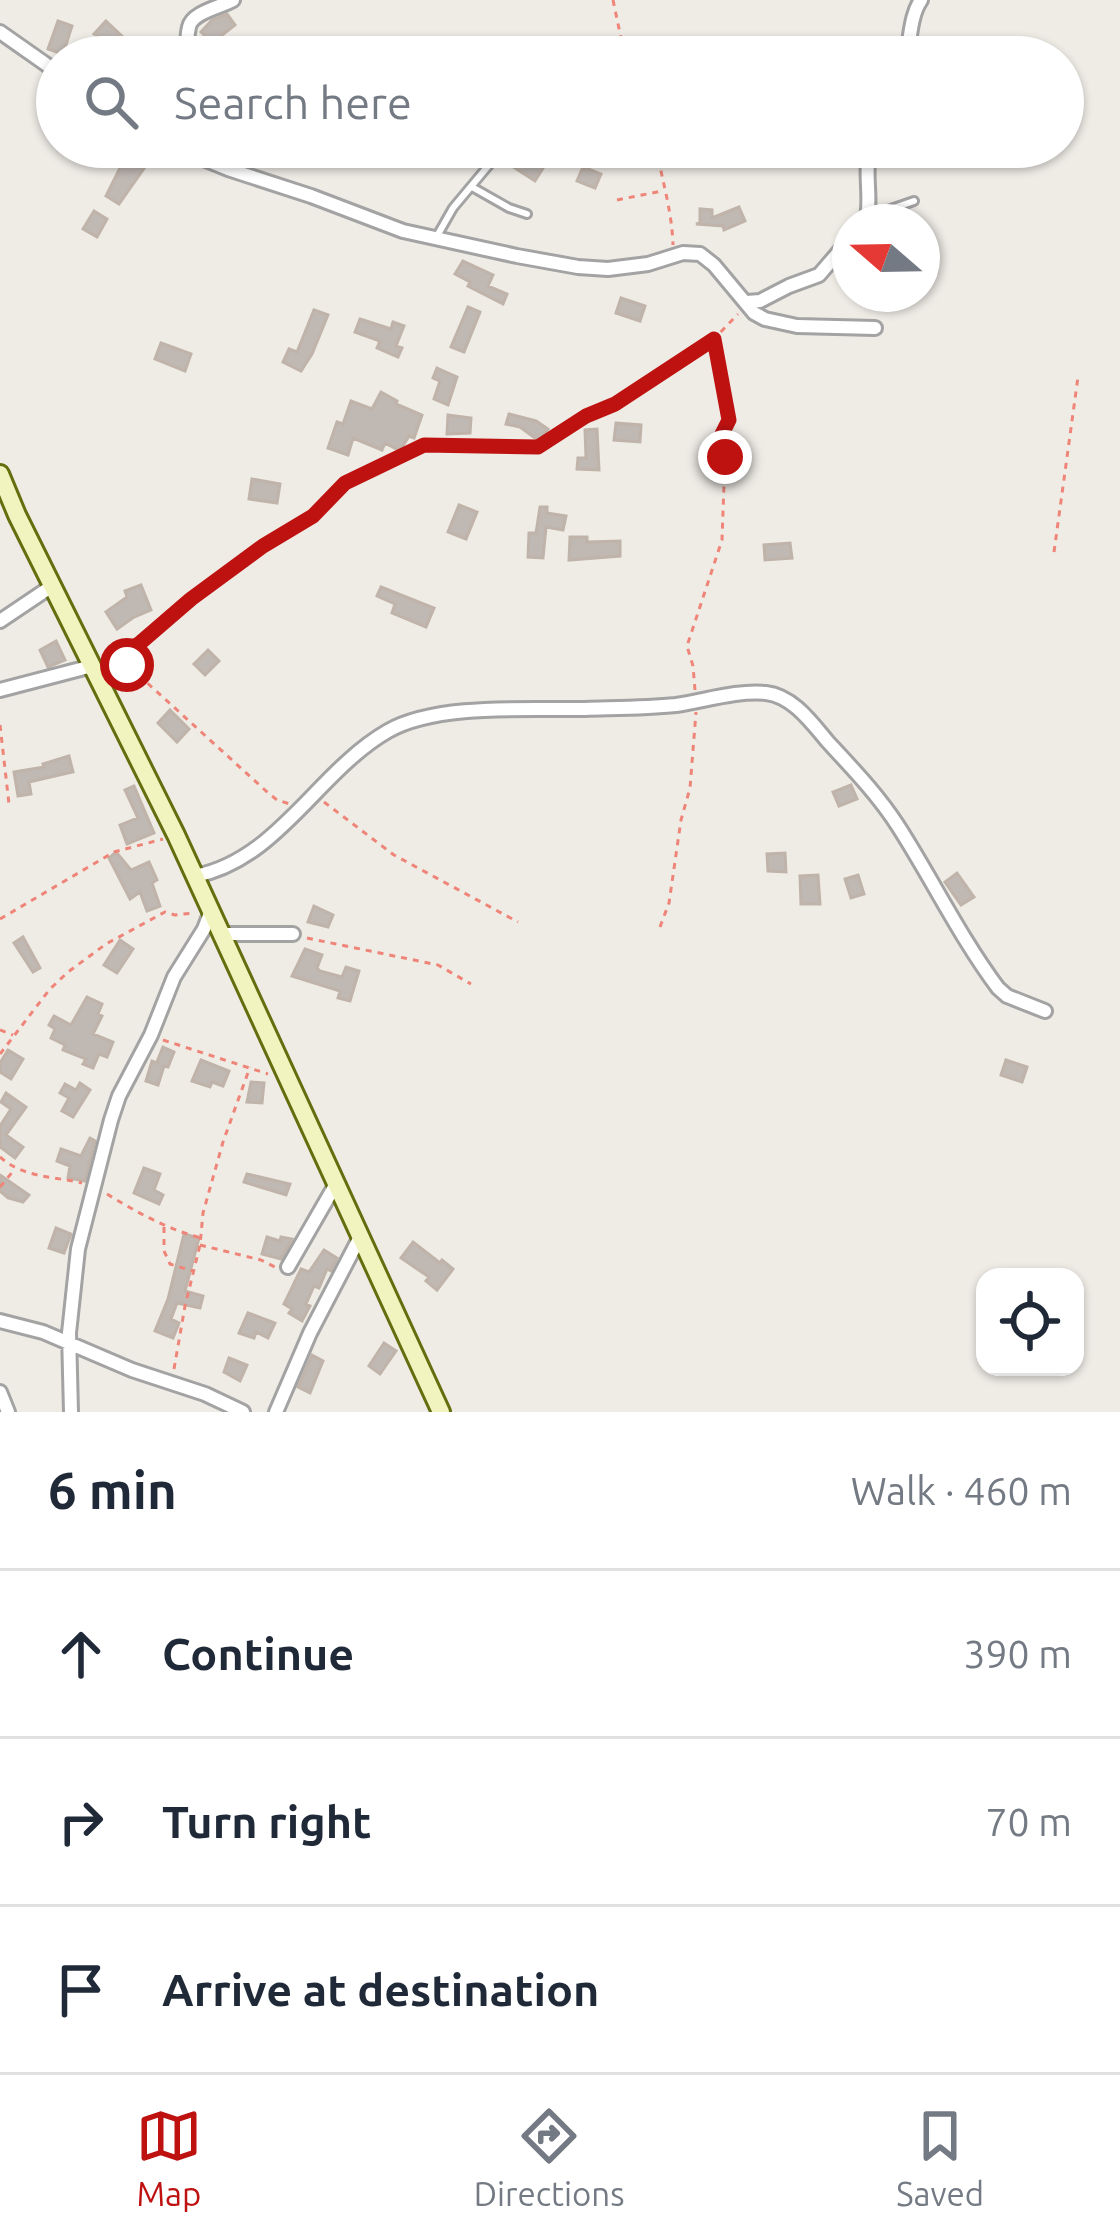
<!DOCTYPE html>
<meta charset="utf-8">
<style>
:root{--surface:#fff;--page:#f6f6f7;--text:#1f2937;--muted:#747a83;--line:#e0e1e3;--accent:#be1211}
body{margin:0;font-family:Ubuntu,sans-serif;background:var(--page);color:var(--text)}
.controls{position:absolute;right:36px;bottom:36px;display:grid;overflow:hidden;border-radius:24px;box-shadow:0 3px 9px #0004}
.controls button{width:108px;height:108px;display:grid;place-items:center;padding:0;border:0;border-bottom:3px solid var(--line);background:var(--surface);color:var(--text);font:60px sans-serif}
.compass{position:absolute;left:832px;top:204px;width:108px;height:108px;border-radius:50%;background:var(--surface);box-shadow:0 3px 9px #0004;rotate:290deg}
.stop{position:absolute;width:36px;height:36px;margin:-27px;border:9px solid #be1211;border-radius:50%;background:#fff}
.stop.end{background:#be1211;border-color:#fff;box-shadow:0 3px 12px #0008}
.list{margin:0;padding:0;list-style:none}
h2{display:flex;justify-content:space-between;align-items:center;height:156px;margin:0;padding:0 48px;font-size:51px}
h2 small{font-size:39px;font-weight:400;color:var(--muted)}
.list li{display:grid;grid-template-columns:78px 1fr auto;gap:36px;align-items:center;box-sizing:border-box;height:168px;padding:0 48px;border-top:3px solid var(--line)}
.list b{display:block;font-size:45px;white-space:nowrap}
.list em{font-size:39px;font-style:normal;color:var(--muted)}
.icon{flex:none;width:66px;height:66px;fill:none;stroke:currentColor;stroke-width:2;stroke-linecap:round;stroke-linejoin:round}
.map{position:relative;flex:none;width:1120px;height:1412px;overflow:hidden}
.search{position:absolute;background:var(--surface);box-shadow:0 3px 9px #0004;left:36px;right:36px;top:36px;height:132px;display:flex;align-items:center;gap:30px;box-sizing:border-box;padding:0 42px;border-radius:66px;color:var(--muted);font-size:45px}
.sheet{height:660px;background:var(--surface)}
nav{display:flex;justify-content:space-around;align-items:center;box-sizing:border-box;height:168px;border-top:3px solid var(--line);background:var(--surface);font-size:33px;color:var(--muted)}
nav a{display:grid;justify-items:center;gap:6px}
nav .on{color:var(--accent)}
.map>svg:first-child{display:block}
.building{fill:#bfb8b3;stroke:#c0b4aa;stroke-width:3}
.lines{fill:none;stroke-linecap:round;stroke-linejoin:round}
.lane-casing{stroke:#a3a3a3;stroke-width:12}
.street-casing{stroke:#a3a3a3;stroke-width:18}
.secondary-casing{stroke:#646e0e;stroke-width:22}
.path{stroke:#ee8578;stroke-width:3;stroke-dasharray:6 6;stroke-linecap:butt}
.lane{stroke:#fff;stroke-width:6}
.street{stroke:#fff;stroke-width:12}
.secondary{stroke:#f1f4bf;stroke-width:16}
.route{stroke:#be1211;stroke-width:15}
</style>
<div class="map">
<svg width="1120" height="1412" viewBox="0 0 1120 1412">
<rect width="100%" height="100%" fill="#efece6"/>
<!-- building -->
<path class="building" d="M227,14L235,25L212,43L201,32L212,20Z
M58,21L72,26L63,54L48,49Z
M106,21L122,36L113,46L94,34Z
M95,147H131L150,160L119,204L106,196L122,164Z
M528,147H539L550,157L535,181L509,164L517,151L523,155Z
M583,167L601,174L595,188L577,181Z
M739,207L745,221L724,230L723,226L696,224L700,223V209L712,210V218Z
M94,211L107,219L97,237L83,229Z
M463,261L493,275L488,286L507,294L503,304L468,286L470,282L455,274Z
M621,298L645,306L640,321L616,313Z
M468,307L480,312L464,352L451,347Z
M314,310L328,315L312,354L301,371L283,362L289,349L297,352Z
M360,319L391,329L393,322L404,326L396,346L402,348L398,357L377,348L380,341L355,332Z
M161,343L191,354L185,371L155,359Z
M437,368L457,377L448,405L434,399L440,381L433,378Z
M381,392L397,401L396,404L422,415L414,438L409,436L400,451L385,443L382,450L353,438L348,455L328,448L337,422L343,424L351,401L372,409Z
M509,414L536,421L548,429L539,441L520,427L506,424Z
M448,415L471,418L470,433L447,434Z
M616,423L641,425L640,442L614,440Z
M597,429L599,470L577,469L578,458H586L585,430Z
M252,479L280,484L277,503L249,499Z
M459,505L477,512L466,539L448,532Z
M540,507H547V513L566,516L563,530L546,527L543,558L528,557L529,533H536Z
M570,537H587V542L620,541V556L569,560Z
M790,543L792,558L765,560L764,545Z
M141,585L151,610L134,617L117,629L106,612L127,597L125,591Z
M381,587L434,608L426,627L392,613L395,604L377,596Z
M56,641L65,660L48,667L40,650Z
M208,650L219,661L205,675L194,664Z
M170,710L189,729L177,742L158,723Z
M69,756L73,772L29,782L31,794L18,796L14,772L44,767L43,764Z
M851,785L857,799L839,806L833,792Z
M134,786L154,833L127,844L120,825L138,818L125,790Z
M116,852L131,870L149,862L157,880L152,883L160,906L147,911L140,892L130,899L109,858Z
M785,853L786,872L768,871L767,854Z
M957,873L974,897L961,905L945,882Z
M818,875L820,904H801L800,876Z
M858,875L864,894L851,898L845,879Z
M314,906L333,915L328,927L308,922Z
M23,937L40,968L33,972L14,943Z
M120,940L133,949L117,973L104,965Z
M305,949L322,955L317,968L320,971L342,977L346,967L359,971L350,1001L338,998L340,991L292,976Z
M87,997L102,1004L98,1014L102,1016L93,1034L113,1042L107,1057L99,1054L93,1068L83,1064L86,1059L63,1050L65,1045L51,1038L55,1029L49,1025L54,1016L71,1025Z
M163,1047L174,1052L168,1067L164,1066L158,1085L146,1081L152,1061L159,1064L157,1062Z
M8,1050L23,1059L11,1079L0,1072V1063Z
M201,1060L229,1071L223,1086L212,1082L210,1087L192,1081Z
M1006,1060L1027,1067L1022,1082L1001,1075Z
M251,1082L264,1083L262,1103L247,1102Z
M80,1083L90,1090L73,1117L62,1111L69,1098L60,1093L65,1084L76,1090Z
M6,1093L26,1107L6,1135L23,1147L15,1158L0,1147V1126L11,1109L1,1102Z
M90,1138L95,1141L85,1181L68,1178L70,1166L57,1161L61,1149L81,1156Z
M144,1168L160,1174L154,1190L163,1195L159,1204L134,1193Z
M247,1174L290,1184L286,1195L244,1182Z
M0,1175L29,1195L23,1202L8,1198L0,1191Z
M56,1228L71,1234L64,1253L49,1248Z
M184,1234L199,1238L185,1291L203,1296L200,1308L177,1303L171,1319L179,1323L173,1338L155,1331L168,1299Z
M267,1237L280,1241L281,1237L292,1239L281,1259L262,1254Z
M413,1242L440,1263L442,1260L453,1269L437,1290L426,1281L429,1277L401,1258Z
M324,1250L337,1258L331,1271L327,1269L319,1288L314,1286L306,1304L310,1306L302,1321L289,1313L292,1309L284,1304L301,1269L309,1272Z
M248,1313L275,1323L268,1338L256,1332L254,1338L239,1333Z
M384,1343L396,1351L380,1374L369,1366Z
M312,1355L323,1361L310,1393L298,1387Z
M229,1358L247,1365L240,1381L224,1372Z"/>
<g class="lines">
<!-- lane casing -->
<g class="lane-casing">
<path id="lane" d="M472,187L509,208L527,214
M868,217L914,201
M437,236L453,208L504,147"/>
</g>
<!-- street casing -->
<g class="street-casing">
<path id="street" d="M0,32L57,72
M184,57C189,44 186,39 189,27C192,12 221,7 233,0
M906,57C911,38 910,16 921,0
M174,147L228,169L311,196L403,231L517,256L578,267L608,269L648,264L683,253L700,254L714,265L754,313L765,319L797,326L875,328
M866,222C873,198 862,170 872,147
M747,302L760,301L789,286L819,275L850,239
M0,621L52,586
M0,690L92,666
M195,876C278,860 318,771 388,731C437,703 529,710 585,709C615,708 646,708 676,705C704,701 737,690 766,693C793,696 812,723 828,742C853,769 878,795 898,826C932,879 960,937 998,988L1007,996L1045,1011
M222,934H293
M288,1267L337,1182
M0,1321L43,1332L132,1370L205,1394L243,1412
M0,1392L8,1412
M71,1412L69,1333L78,1249L111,1120L119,1096L151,1035L174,977L204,929L211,911
M276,1412L310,1333L361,1235"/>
</g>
<!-- secondary casing -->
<g class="secondary-casing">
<path id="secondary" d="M0,474L17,515L176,835L441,1412"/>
</g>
<!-- path -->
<path class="path" d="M613,0L625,57
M656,147C662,180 672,211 673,245
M617,200L662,191
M1054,552L1078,377
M121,659L266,791L277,800L290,804
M104,660L119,657L140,643L203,591L263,546L313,516L345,483L424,445L538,447L578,420L615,404L673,368L714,339L738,314
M695,690L693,666L687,646L722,540L725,457L721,436L729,420L714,339
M0,725L9,804
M324,802L394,855L518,922
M0,919L114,852L163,839
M660,927L669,903L681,820L690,788L696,712
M307,938L438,965L471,984
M0,1030L13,1035
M163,1040L268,1074
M0,1054L50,989L68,972L106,944L165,912L175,915L193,913
M0,1157C24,1178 52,1176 82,1183
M0,1187L14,1170
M107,1194C136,1212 167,1229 201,1238
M164,1227V1251L170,1264L193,1271
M200,1245L261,1260L275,1267
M174,1369L185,1306L200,1245L203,1213L223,1142L250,1067"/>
<!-- lane -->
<use href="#lane" class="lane"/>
<!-- street -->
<use href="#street" class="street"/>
<!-- secondary -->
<use href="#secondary" class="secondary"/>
</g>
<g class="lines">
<!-- route -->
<path class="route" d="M127,665L119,657L140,643L191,599L263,546L313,516L345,483L424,445L538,447L586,416L615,404L714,339L729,420L721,436L725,457"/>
</g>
</svg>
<div class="controls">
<button><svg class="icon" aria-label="locate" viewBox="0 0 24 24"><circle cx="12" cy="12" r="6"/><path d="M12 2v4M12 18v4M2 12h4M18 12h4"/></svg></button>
</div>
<svg class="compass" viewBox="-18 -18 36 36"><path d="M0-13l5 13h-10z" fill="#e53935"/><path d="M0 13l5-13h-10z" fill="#747a83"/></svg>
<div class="stop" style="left:127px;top:665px"></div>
<div class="stop end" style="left:725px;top:457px"></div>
<div class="search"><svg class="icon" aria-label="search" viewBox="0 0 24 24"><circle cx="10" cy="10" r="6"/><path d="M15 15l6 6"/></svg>Search here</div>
</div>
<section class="sheet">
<h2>6 min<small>Walk · 460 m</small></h2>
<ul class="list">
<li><svg class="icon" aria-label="ahead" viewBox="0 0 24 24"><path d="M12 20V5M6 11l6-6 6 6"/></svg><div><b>Continue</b></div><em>390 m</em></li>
<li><svg class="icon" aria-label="right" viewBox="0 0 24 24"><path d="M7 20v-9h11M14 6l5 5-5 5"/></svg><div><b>Turn right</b></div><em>70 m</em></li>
<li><svg class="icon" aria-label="arrive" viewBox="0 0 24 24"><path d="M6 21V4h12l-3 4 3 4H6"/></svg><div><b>Arrive at destination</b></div></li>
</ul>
</section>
<nav>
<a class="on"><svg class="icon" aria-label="map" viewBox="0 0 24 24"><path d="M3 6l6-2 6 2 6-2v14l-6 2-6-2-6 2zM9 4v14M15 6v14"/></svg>Map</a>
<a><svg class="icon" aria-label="directions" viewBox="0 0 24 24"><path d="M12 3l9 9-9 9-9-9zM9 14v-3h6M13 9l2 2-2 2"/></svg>Directions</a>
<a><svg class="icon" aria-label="saved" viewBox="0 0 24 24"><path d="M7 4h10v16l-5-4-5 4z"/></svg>Saved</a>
</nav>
